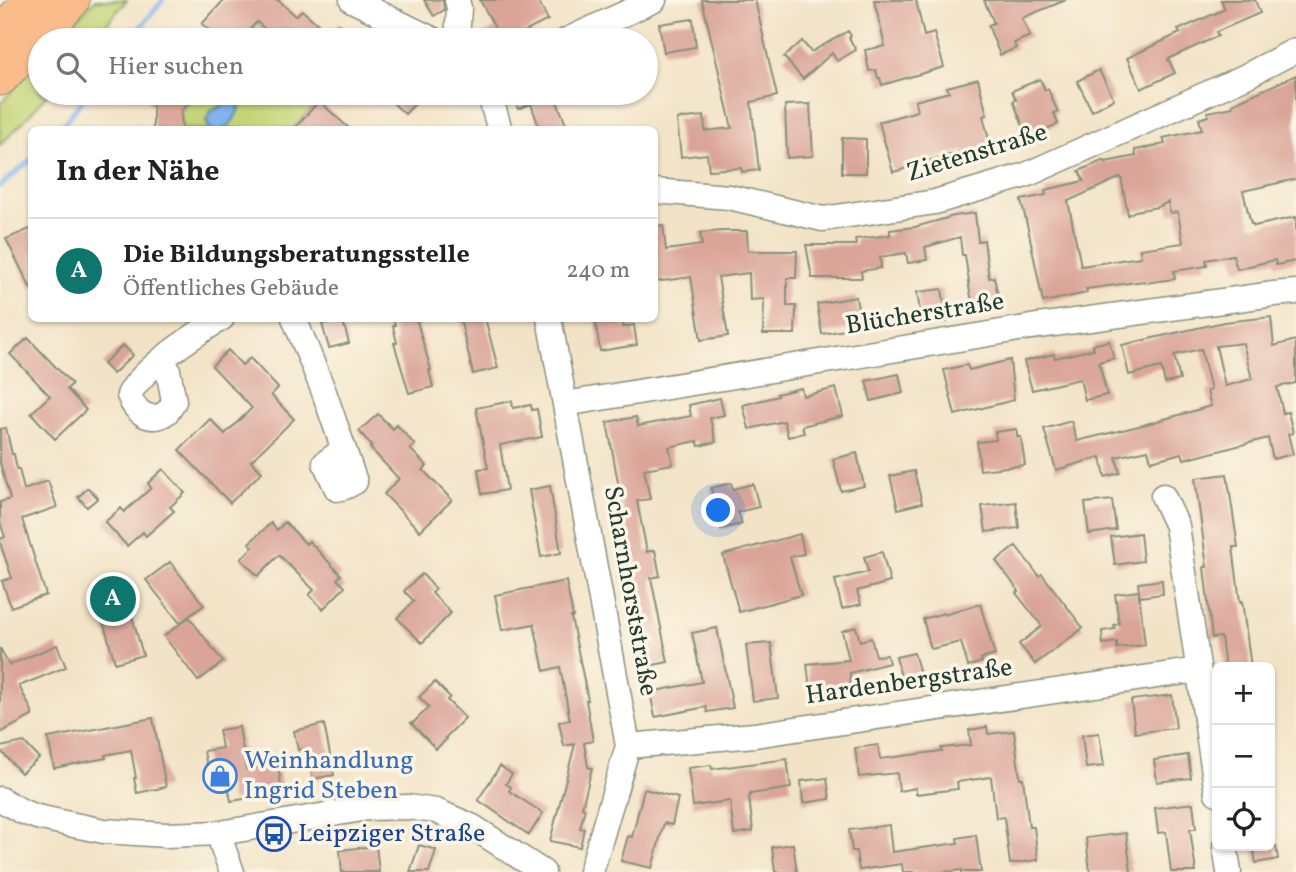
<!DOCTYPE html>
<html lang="de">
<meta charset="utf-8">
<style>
:root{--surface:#fff;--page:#f6f6f6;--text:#222;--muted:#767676;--line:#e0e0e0;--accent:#0f766e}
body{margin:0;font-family:Vollkorn,serif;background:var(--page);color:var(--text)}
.controls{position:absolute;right:21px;bottom:21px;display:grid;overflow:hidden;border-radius:10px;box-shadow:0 2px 5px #0004}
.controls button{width:63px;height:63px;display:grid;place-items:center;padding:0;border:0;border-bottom:2px solid var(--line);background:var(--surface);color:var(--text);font:35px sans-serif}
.you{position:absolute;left:719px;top:511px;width:24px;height:24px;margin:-18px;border:5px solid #fff;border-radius:50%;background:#1a73e8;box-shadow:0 0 0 10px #1a73e833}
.badge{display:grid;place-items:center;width:46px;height:46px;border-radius:50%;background:var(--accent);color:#fff;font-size:23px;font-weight:700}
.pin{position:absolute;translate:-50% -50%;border:4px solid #fff;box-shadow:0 2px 7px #0006}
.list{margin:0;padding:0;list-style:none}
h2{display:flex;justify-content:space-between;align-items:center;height:91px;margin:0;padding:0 28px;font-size:30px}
h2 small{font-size:23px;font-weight:400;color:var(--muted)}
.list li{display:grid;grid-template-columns:46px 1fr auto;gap:21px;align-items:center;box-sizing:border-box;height:105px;padding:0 28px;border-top:2px solid var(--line)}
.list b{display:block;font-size:26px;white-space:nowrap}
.list p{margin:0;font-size:23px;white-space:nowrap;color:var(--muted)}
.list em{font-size:23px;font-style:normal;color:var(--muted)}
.icon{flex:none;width:38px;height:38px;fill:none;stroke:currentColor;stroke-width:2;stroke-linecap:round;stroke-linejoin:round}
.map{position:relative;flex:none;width:1296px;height:872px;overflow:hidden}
.search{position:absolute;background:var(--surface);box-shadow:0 2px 5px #0004;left:28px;top:28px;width:630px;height:77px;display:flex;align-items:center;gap:18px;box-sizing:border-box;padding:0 24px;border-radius:38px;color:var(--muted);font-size:26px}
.panel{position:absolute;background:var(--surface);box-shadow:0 2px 5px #0004;left:28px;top:126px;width:630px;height:196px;border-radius:10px}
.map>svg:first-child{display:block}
.green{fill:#c3d578;stroke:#718956;stroke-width:2}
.water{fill:#82b3ee;stroke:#507891;stroke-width:2}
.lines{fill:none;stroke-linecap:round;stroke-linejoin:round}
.stream{stroke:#82b3ee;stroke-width:5}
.building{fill:#daa498;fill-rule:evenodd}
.minor-casing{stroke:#88907d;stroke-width:27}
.highway-casing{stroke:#88907d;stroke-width:39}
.minor{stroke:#fff;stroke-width:24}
.highway{stroke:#fabc8b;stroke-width:37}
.labels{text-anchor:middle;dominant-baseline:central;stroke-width:7;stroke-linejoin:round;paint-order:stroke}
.street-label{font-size:26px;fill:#1f3d34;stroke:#fcf5e5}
.shop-label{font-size:26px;fill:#366cbe;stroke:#fcf5e5;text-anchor:start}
.transit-label{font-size:26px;fill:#164399;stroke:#fcf5e5;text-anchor:start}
</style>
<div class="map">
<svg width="1296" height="872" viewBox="0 0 1296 872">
<rect width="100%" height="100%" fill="#fcf5e5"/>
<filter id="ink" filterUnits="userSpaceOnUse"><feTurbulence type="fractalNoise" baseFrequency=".0143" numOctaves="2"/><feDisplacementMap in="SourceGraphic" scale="14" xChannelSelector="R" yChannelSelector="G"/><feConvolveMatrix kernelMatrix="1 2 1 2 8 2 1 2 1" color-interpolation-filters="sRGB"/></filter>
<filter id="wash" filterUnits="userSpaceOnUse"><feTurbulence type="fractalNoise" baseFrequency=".00686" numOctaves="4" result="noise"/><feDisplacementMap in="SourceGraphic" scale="28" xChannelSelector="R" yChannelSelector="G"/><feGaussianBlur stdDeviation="1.57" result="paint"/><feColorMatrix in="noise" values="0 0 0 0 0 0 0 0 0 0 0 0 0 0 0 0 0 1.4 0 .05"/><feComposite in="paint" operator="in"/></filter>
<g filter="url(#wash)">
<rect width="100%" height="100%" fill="#f2e3c6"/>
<!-- green -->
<path class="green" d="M95,0H127L93,40H58Z
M257,22L275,38L285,27L300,40H240Z
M40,60V93H48L25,120L0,145V104Z
M197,93H326L293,129H182L181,111Z"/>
<!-- water -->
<path class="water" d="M228,93H245L241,96C241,107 234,126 222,130C218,131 214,129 210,129L206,121L210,112L223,105Z"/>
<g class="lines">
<!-- stream -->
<path class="stream" d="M130,40L163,0
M59,130L88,93
M0,186L32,159"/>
</g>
<g id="blocks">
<!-- building -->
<path class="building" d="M224,0H278L296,16L302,10L329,34L338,24L356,40H300L285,27L275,38L257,22L240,40H199L209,30L202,24Z
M424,0H443L444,10L434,16Z
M480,0H538L548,20L518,35L521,40H472L495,28Z
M702,0H755L777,96L751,102L759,170L742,172L741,168L709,170L707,154L681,157L677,119L704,116L705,131L732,128Z
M874,0H916L924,36L934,33L944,67L882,85L880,78H878L876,70L869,71L865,50L885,46Z
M984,0H1066L1022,18L1030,36L1014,43L1016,48L1000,55L988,25L994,23Z
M1221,0H1255L1260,13L1216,32L1218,36L1168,59L1175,73L1141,89L1127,58L1180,33L1178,30L1225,9Z
M693,19L696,47L664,52L659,24Z
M848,31L851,36L849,38L856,50L837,61L832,53L803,79L784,57L802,41L811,52Z
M1099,70L1114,99L1092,111L1077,81Z
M1296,75V179L1243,191L1251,224H1253L1254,226L1296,217V261L1276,265L1275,260L1237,269L1233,255L1206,260L1207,266L1174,271L1175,279L1145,283L1144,281L1086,289L1087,293L1043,302L1029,233L1021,200L1046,195L1045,190L1084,181L1079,171L1104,160L1105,162L1136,156L1135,150L1165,144L1163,138L1202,130L1199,119L1208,116V112L1233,107L1232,104ZM1121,177L1128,215L1135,211L1158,207L1168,202L1170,213L1178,212L1183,243L1140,249L1141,257L1081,266L1068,201Z
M978,79L987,115L983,116L993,155L970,161L968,152L965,153L964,151L920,163V165L893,172L879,122L917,111L915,101L949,92L947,87Z
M1040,79L1045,90L1048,89L1058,112L1054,113L1058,124L1030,136L1027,127L1024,128L1013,101L1016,100L1012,91Z
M151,93H197L181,111L182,130H153V105L147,102Z
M382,93H425L405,114Z
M513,93H558V95L555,96L568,130H540L531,104L518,109Z
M319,101L351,130H293Z
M810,104L813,156L787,158L785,105Z
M842,138L866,139V173H842Z
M975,213L978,241L984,240L989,278L994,277L1001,309L975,315L968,282H969L965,255H962L960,237L925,247L927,260L908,263L906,253L880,257L881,268L861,271L862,278H812L806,245H856L855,239L890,235V230L915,227L954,216Z
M663,225L666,250L702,245L700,233L721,231H747L748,251H797L796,278H787V306H796L795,334H763L764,299L750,300L749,273L718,277L728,336L701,340L691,277L654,282V226Z
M32,228V291L6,239Z
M942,289L947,322L922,325L917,292Z
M856,297L861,327L822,334L817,304Z
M1271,317L1274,346L1296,340V383L1277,387L1283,413L1288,412L1293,433L1288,434L1293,454L1273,459L1268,438L1192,458V457L1184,459L1182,453L1151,461L1148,450L1116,457L1120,473L1105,477L1101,457L1056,470L1044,429L1071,421L1077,441L1143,425L1211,406L1207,391L1211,390L1201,349L1174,355L1180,380L1165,383L1161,367L1129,375L1122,345L1224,322ZM1243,343L1252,379L1225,386L1216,346Z
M325,318H342L349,343L329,348L322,324L326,323Z
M393,318H416L431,370H429L433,387L409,393L394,343H397L393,326L395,325Z
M460,318H485L498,368L473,374Z
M595,318H622L623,327L634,325L637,345L600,351Z
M28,338L72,384L67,389L86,410L55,439L31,413L50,396L10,354Z
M1109,341L1114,358L1099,362L1107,395L1085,400L1080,379L1032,390L1024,361L1054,354L1055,358L1094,349L1092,345Z
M123,345L133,355L113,374L103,364Z
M228,350L242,365L250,358L278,388L271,395L294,419L251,461L262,472L230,503L179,450L210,419L225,434L252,408L212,366Z
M1010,360L1014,400L955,415L944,370L967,365L969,370Z
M899,374L903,393L871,401L866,381Z
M801,388L803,396L836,388L843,416L802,426L804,433L788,437L784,421L749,429L743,405L778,396L777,394Z
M720,398L724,415L710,418L716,442L699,446L697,441L669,447L673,464L644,469L650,499L637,501L647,552L655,550L660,576L651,578L668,662L644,667L622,557L624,556L616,516L624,515L607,422L636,417L638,426L691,416L689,405Z
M512,401L513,408L531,405L532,410L537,409L542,437L500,445L507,490L482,494L478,469L488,468L476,408Z
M378,414L393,429L397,425L415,445L410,449L427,466L423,470L452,500L420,531L384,494L399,479L370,448L372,446L359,431Z
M6,428L12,454H14L17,469H19L24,490L48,481L57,507L22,519L46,595L11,607L2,581L12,578L0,543V539L5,537L0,522V502L10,499L0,463V429Z
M1017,429V437H1021L1025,465L980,470L977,442L996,440L995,432Z
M857,453L864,486L841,491L833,459Z
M163,469L185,493L170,507L174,511L146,536L143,532L127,546L105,522L121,508L124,512L151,488L148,483Z
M914,471L922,503L898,509L890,476Z
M1227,474L1238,547H1233L1240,602L1242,601L1251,667H1225L1221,637L1212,638L1204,567H1207L1195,478Z
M731,483L733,489L753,484L759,507L738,512L742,524L721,529L711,488Z
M550,486L561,553L541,557L529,490Z
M88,488L98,498L87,507L78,497Z
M1112,500L1116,530L1089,534L1085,503Z
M1016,502L1019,528L986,532L982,506Z
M285,522L306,544L309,541L341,575L337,579L345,587L323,609L309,595L314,590L279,555L258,576L241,559L253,547L249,543L271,523L277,530Z
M1140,533L1143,561L1115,565L1111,537Z
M800,534L804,554L790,557L801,595L739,612L723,555Z
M1016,546L1039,576L1042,574L1083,628L1035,664L1019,644L1042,626L1016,593L1019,591L996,561Z
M882,552L890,582L857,591L861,604L842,609L835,580L868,572L864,557Z
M170,562L204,605L180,623L146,580Z
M422,574L436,589L432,593L451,613L422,643L397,618L414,601L404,591Z
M1162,580L1163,594L1139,597V592L1145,645L1117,648V642L1103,644L1102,631L1115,629L1114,625L1119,624L1115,594L1139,591L1138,583Z
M122,581L143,655L115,663L94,589Z
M566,581L573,617H571L588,700H586L593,741L584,743L588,767L592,768L582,807L585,808L580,828L584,829L580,847L550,841L575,744L564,746L559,722L570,720L560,667L544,671L534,624L502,630L495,595Z
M980,604L995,655L981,659L982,662L968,666L961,642L931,649L923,619L944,613V615Z
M189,617L223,662L198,681L164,636Z
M856,627L860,641L871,638L876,656L887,655L889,663L850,673L851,690L811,696L807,664L849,660L842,631Z
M717,628L733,708L707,712L706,707L655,717L650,692L702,682L692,633Z
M771,643L778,698L753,701L746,645Z
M57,645L66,667L19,686L32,711V716L0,733V648L9,665Z
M914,653L921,677L902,681L896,657Z
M435,682L450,697L447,700L465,718L445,738L447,739L436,749L410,722L413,723L429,707L419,697Z
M1172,695L1176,728L1135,733L1131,700Z
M153,718L166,787L137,793L134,778H136L131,750L105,755L106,758L54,768L48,738Z
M324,724L334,775L313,779L307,748L298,750L294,731Z
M239,727L246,769L278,764L282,793L231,801L226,775L209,777L204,751L222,748L219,730Z
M987,727L988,734L1014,731L1020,778H1023L1029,827H1034L1038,860L1010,864L1004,817L996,818L991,777L957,782L958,789L916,794V788L899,791L897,773L859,777L855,748L878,745L880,759L942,751L941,748L971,745L969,730Z
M1099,733L1104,766L1086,768L1082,735Z
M24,742L39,758L21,773L0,750V747Z
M1188,755L1191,778L1157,782L1154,760Z
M787,759L791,788L750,794V796L749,797L753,831L734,834L730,801L693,806L688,768L711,765L712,769Z
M500,766L512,774L506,784L511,787L509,791L543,813L529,835L478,800Z
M827,778L830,799L803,803L801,781Z
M644,789L678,798L672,825L664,823L652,868L621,861L628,836L632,837Z
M1193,803L1196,829H1190L1196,872H1171L1166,832L1158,833L1155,808Z
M889,825L892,852L958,843L957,838L976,835L981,872H962V870L944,872H903L902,864L859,870L856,851H852L849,830Z
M1126,833L1131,872H1090L1086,838Z
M793,844L797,872H775L772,847Z
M419,845L436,850L429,872H410Z
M376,846L379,872H342L340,850Z
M1253,846H1276L1278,859L1256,863Z"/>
</g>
</g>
<g filter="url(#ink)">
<use href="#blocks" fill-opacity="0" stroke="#88907d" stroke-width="2"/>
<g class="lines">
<!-- minor casing -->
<g class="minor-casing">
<path id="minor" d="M352,0L434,40
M457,0L459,8L457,40
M567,40L654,0
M489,93L500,130
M654,191L729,197L823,219L935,202L1026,175L1244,77L1296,50
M294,318L324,392L355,482L345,487L337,489L325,463L343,450
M549,318L628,746L591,872
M161,362L168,370L174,401C172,405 170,409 167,412C151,425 134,411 129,395C141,369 196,334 222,318
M565,404L1031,327L1274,294L1296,292
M1163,496L1177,526L1217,793
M628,746L755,735L1198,670
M0,799L23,812L37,817L69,824L104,831L166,835L220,833L368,808L408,807L436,811L473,827L543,872
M220,833L222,845L232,872
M1225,846L1229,872"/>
</g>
<!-- highway casing -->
<g class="highway-casing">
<path id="highway" d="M0,36L33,0
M0,77L71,0"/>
</g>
<!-- minor -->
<use href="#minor" class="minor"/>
<!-- highway -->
<use href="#highway" class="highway"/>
</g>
</g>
<!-- icons -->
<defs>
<g id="shop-ring" transform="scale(1.75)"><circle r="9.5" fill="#fcf5e5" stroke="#3f7fe0" stroke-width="1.5"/><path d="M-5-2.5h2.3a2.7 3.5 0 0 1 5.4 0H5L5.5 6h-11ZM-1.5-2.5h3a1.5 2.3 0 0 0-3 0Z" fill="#3f7fe0"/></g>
<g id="bus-ring" transform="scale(1.75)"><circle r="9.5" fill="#fcf5e5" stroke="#1a4fb4" stroke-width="1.5"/><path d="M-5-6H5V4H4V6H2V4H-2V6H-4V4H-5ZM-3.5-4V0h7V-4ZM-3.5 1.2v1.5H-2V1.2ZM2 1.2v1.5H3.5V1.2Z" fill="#1a4fb4"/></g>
</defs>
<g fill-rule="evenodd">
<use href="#shop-ring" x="220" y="776"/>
<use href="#bus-ring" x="274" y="834"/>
</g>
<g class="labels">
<!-- street labels -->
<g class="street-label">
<text transform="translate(977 153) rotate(-17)">Zietenstraße</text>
<text transform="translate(925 314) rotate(-9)">Blücherstraße</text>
<text transform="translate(630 591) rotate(80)">Scharnhorststraße</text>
<text transform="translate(909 682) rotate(-8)">Hardenbergstraße</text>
</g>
<!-- shop labels -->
<g class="shop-label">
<text x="244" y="761">Weinhandlung<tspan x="244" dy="30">Ingrid Steben</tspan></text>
</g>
<!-- transit labels -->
<g class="transit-label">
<text x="298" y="834">Leipziger Straße</text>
</g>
</g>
</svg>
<div class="controls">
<button>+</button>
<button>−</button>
<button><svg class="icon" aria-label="locate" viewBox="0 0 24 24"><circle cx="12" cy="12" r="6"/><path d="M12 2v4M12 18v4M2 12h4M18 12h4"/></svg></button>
</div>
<div class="you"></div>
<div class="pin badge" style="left:113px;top:599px">A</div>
<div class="search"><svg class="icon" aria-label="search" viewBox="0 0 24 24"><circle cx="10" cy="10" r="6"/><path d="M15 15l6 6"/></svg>Hier suchen</div>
<section class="panel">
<h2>In der Nähe<small></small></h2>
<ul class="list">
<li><span class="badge">A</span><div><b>Die Bildungsberatungsstelle</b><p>Öffentliches Gebäude</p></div><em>240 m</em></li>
</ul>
</section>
</div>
